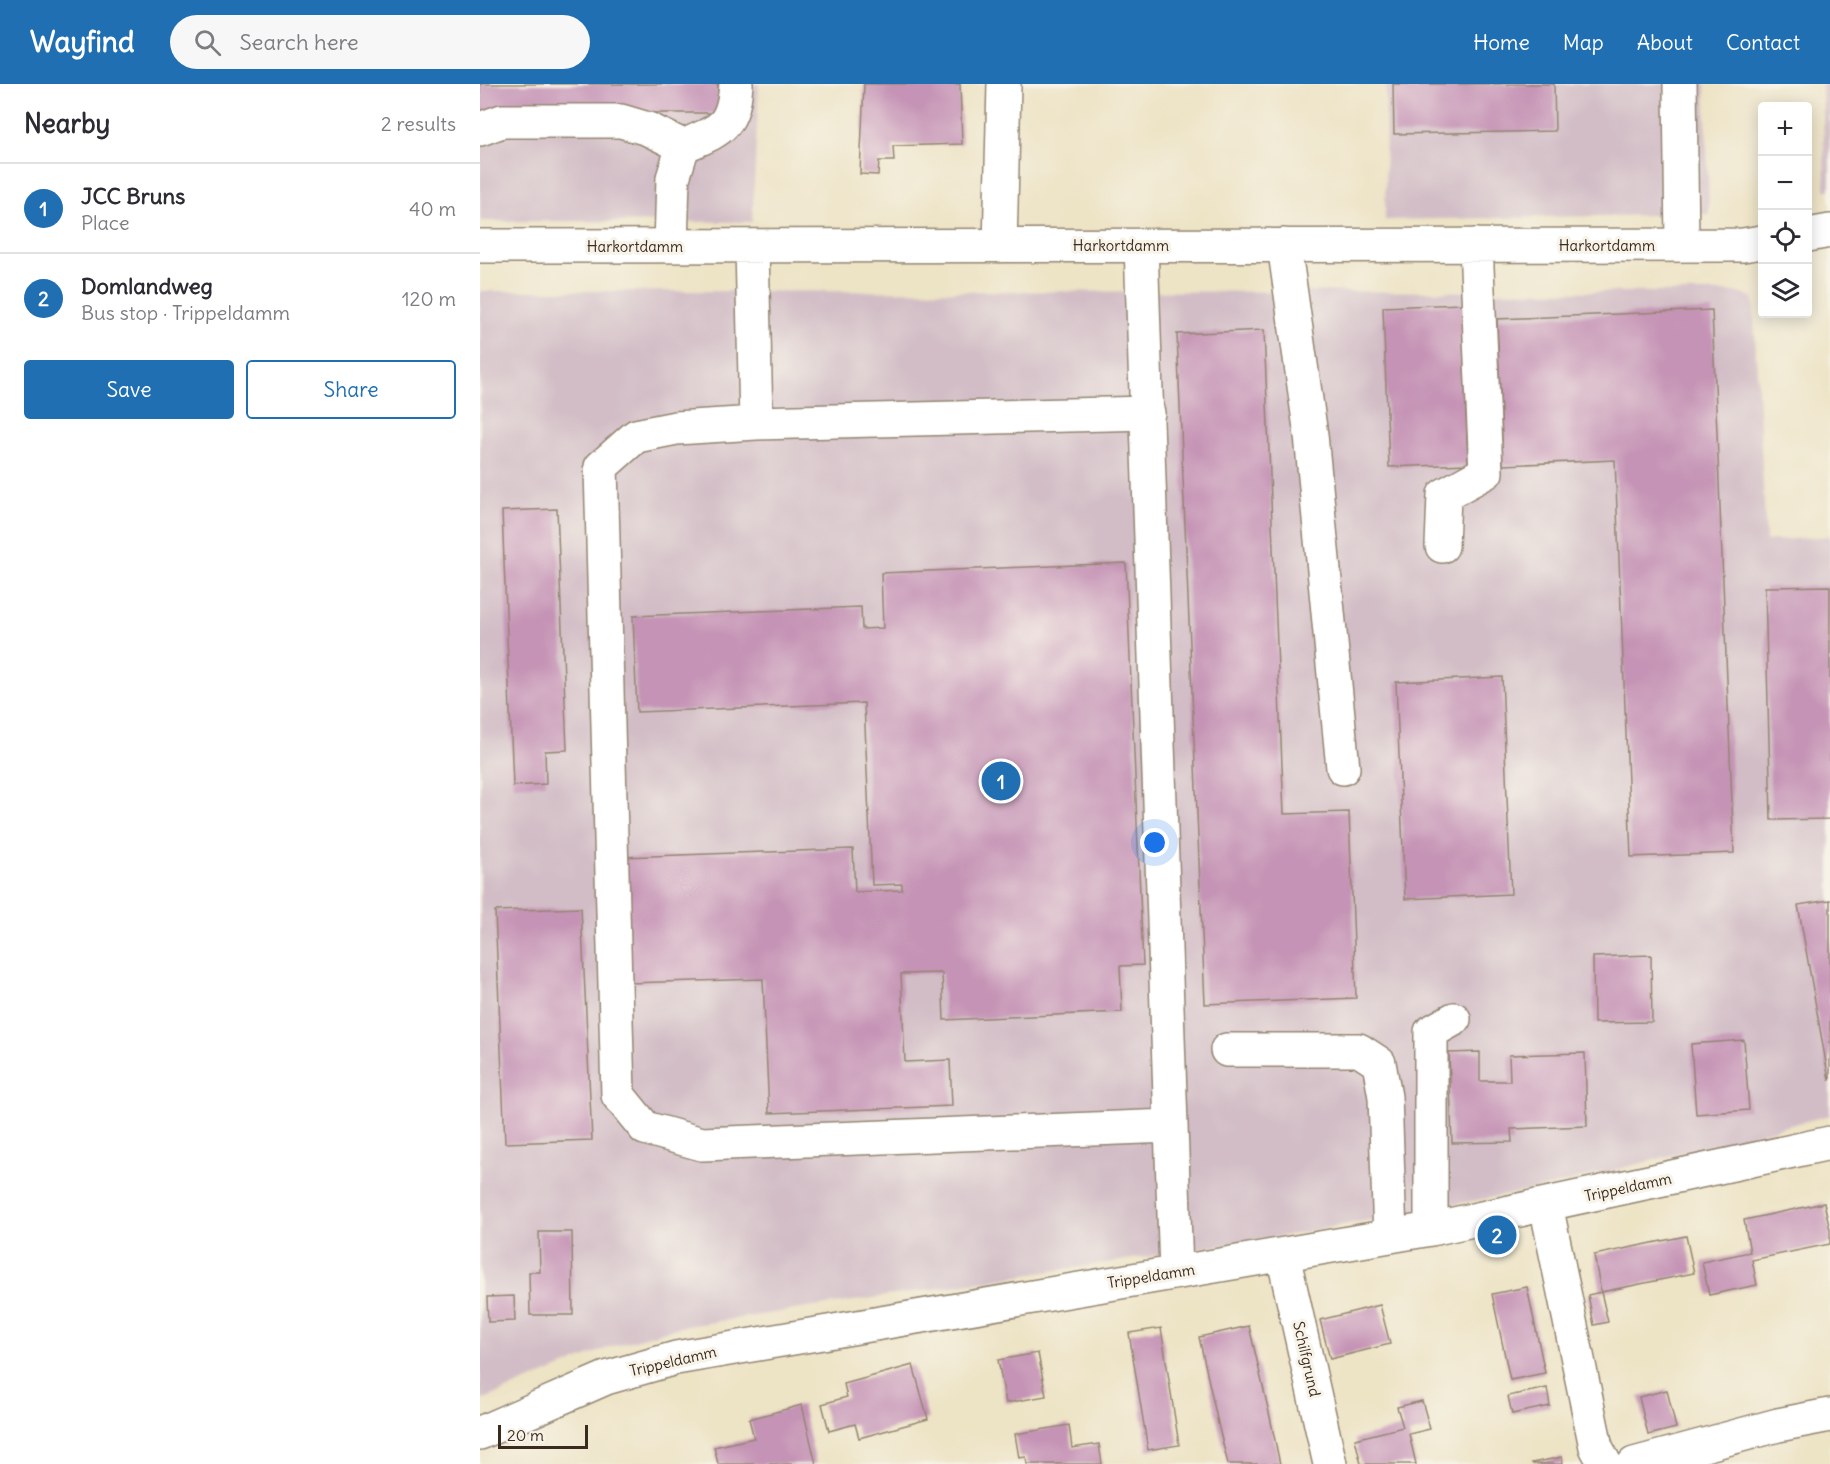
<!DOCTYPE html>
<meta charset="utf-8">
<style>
:root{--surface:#fff;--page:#f7f7f7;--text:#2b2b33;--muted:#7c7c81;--line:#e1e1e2;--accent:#1f6fb2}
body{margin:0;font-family:Delius,sans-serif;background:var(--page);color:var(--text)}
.controls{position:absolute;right:18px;top:18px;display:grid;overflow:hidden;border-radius:6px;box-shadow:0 3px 15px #0003}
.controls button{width:54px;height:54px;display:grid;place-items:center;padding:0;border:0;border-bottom:2px solid var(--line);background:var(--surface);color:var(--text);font:30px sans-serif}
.scale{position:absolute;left:18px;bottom:15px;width:90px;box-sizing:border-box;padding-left:6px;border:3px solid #3b2a1e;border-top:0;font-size:16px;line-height:21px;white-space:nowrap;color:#3b2a1e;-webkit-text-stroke:4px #f7f3e8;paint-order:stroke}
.you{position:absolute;left:675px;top:759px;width:21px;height:21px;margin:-15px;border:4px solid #fff;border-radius:50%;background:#1a73e8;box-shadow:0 0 0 9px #1a73e833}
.badge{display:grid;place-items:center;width:39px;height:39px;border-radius:50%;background:var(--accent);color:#fff;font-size:20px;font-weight:700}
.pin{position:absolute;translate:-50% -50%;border:3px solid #fff;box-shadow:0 2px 6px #0006}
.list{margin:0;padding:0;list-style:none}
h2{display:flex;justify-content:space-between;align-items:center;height:78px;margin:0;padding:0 24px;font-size:26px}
h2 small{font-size:20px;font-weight:400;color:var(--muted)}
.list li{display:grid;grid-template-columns:39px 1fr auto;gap:18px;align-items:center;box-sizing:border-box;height:90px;padding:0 24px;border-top:2px solid var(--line)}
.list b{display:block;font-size:22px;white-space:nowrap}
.list p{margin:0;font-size:20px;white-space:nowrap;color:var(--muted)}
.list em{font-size:20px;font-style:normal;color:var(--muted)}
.actions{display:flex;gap:12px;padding:18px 24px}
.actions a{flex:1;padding:14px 0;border:2px solid var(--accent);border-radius:6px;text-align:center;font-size:21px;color:var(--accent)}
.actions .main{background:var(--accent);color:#fff}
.icon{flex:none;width:33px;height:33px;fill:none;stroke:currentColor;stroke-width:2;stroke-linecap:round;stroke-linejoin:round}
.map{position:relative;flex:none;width:1350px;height:1380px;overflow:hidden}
header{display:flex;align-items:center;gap:36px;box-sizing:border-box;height:84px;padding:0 30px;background:var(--accent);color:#fff}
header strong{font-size:28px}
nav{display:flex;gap:33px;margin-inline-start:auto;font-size:21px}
.search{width:420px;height:54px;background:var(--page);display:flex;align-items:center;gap:15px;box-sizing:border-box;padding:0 21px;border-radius:33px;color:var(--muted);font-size:22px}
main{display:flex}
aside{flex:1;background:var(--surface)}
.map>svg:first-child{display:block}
.industrial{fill:#d2bdc6}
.building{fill:#c593b5}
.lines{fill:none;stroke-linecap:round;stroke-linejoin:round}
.minor-casing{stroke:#948672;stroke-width:36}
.minor{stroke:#fff;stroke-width:33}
.labels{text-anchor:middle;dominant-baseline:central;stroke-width:6;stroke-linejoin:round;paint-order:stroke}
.street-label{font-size:15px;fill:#3b2a1e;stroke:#f7f3e8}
</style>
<header>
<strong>Wayfind</strong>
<div class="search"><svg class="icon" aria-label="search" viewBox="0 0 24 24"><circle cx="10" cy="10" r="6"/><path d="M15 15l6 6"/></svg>Search here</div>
<nav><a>Home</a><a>Map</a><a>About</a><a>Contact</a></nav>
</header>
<main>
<aside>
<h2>Nearby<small>2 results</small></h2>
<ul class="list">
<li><span class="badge">1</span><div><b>JCC Bruns</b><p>Place</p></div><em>40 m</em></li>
<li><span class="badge">2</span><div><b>Domlandweg</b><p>Bus stop · Trippeldamm</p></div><em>120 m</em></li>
</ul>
<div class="actions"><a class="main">Save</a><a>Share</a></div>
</aside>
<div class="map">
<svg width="1350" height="1380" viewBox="0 0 1350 1380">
<rect width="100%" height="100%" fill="#f7f3e8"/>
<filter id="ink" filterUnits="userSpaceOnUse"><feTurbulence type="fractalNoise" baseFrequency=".0167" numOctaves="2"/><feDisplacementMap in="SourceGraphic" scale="12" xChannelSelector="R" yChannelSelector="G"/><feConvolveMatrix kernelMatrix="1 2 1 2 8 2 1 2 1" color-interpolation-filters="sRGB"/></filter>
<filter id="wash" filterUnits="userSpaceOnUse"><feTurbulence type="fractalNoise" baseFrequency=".008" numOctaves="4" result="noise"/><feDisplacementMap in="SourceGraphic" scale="24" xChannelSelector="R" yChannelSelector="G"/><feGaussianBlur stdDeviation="1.35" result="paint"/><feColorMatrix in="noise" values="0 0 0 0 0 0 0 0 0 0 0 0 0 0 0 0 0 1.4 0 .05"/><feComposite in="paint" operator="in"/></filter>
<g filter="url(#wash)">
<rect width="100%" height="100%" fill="#ede3c5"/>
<!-- industrial -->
<path class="industrial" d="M0,0H279L272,138L0,137Z
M906,0H1225L1229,130L905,136Z
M1342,0H1350V106H1345Z
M0,207L1255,208L1273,213L1286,457L1350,452V1031L1064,1104L792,1154L200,1243L130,1263L0,1317Z"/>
<g id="blocks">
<!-- building -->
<path class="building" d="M0,0H238V29H0Z
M384,0H480L482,60L413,62L414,77H399L398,91L380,90Z
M913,0H1074L1075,47L914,50Z
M982,220L988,380L909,383L903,223Z
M1232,226L1254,769L1151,773L1135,376L1023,381L1017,235Z
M784,246L804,730L869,728L876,914L725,920L697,250Z
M77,425L87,666L65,667L66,700L33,702L22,427Z
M646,479L663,881L640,882L642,928L464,936L462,889L421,890L425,978L470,976L472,1022L289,1029L283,895L148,899L143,773L373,765L375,808L422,806V800L392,801L384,619L157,628L153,532L381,523L382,545L403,544L401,489Z
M1350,502V735L1291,736L1285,503Z
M1022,593L1031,810L925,815L916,598Z
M1350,816V996H1349L1318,821Z
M101,824L112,1056L25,1059L15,827Z
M1171,871L1172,938L1114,939L1113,873Z
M1264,956L1269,1026L1216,1030L1211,960Z
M1000,968V997H1030L1029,971L1105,969L1107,1042L1031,1045L1032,1058L972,1059L969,969Z
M1344,1119L1350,1146V1160L1272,1176L1277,1201L1229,1211L1222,1178L1270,1168L1264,1136Z
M59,1148H92L93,1231H50L49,1188H60Z
M1206,1152L1214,1189L1121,1208L1114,1171Z
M1047,1203L1065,1289L1030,1296L1012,1210Z
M1121,1208L1128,1238L1114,1241L1108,1211Z
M34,1212L35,1237L8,1238L7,1213Z
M900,1221L910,1260L850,1275L840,1236Z
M769,1242L790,1333L800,1380H748L739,1344L719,1253Z
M681,1244L699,1361L668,1366L649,1249Z
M558,1269L566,1312L526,1319L518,1276Z
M433,1281L448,1335L379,1354L375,1340L349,1347L342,1320L367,1313L364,1300Z
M1067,1304L1070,1322L1032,1330L1028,1312Z
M1187,1306L1196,1344L1168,1351L1159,1313Z
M942,1317L950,1345L929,1350L936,1380H881L875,1355L923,1343L917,1323Z
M322,1321L336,1380H238L234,1363L274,1354L269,1335Z
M589,1341L592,1364L619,1360L622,1380H547L546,1373L539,1374L535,1350Z
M1082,1373L1083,1380H1053L1052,1379Z"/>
</g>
</g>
<g filter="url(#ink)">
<use href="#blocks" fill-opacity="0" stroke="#948672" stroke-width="1.5"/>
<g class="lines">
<!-- minor casing -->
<g class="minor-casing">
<path id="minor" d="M1200,0L1202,161
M0,45L22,37H141L168,45L203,62
M1328,151L1350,147
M661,161L696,1188
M804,161L831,351L863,684
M0,162L1263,161L1282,158
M191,162L193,94L203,62C240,46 253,44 256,0
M272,162L276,339L196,344L156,352L121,383L138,1011L165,1044L222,1060L690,1042
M520,162L524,0
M276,339L668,329
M962,462L964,411L1006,388L996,161
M747,966H879L899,979L905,1013L910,1152
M1066,1121L1116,1363L1125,1380
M951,1145V948L974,935
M803,1171L850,1380
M0,1349L126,1294L196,1274L951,1145L1350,1059
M1154,1380L1298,1341L1350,1331"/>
</g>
<!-- minor -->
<use href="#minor" class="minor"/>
</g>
</g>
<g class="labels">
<!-- street labels -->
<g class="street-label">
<text x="641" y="161">Harkortdamm</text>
<text x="1127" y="161">Harkortdamm</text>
<text x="155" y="162">Harkortdamm</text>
<text transform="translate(1148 1103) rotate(-12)">Trippeldamm</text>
<text transform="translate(671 1192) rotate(-9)">Trippeldamm</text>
<text transform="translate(827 1275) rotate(77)">Schilfgrund</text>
<text transform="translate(193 1277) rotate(-13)">Trippeldamm</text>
</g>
</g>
</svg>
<div class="controls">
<button>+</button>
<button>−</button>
<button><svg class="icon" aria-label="locate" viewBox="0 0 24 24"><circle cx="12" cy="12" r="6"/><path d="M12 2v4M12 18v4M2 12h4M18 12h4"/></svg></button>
<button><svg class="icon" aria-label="layers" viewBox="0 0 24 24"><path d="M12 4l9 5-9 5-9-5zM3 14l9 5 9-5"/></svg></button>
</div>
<div class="scale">20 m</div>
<div class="you"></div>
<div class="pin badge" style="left:521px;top:697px">1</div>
<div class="pin badge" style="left:1017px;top:1151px">2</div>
</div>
</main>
